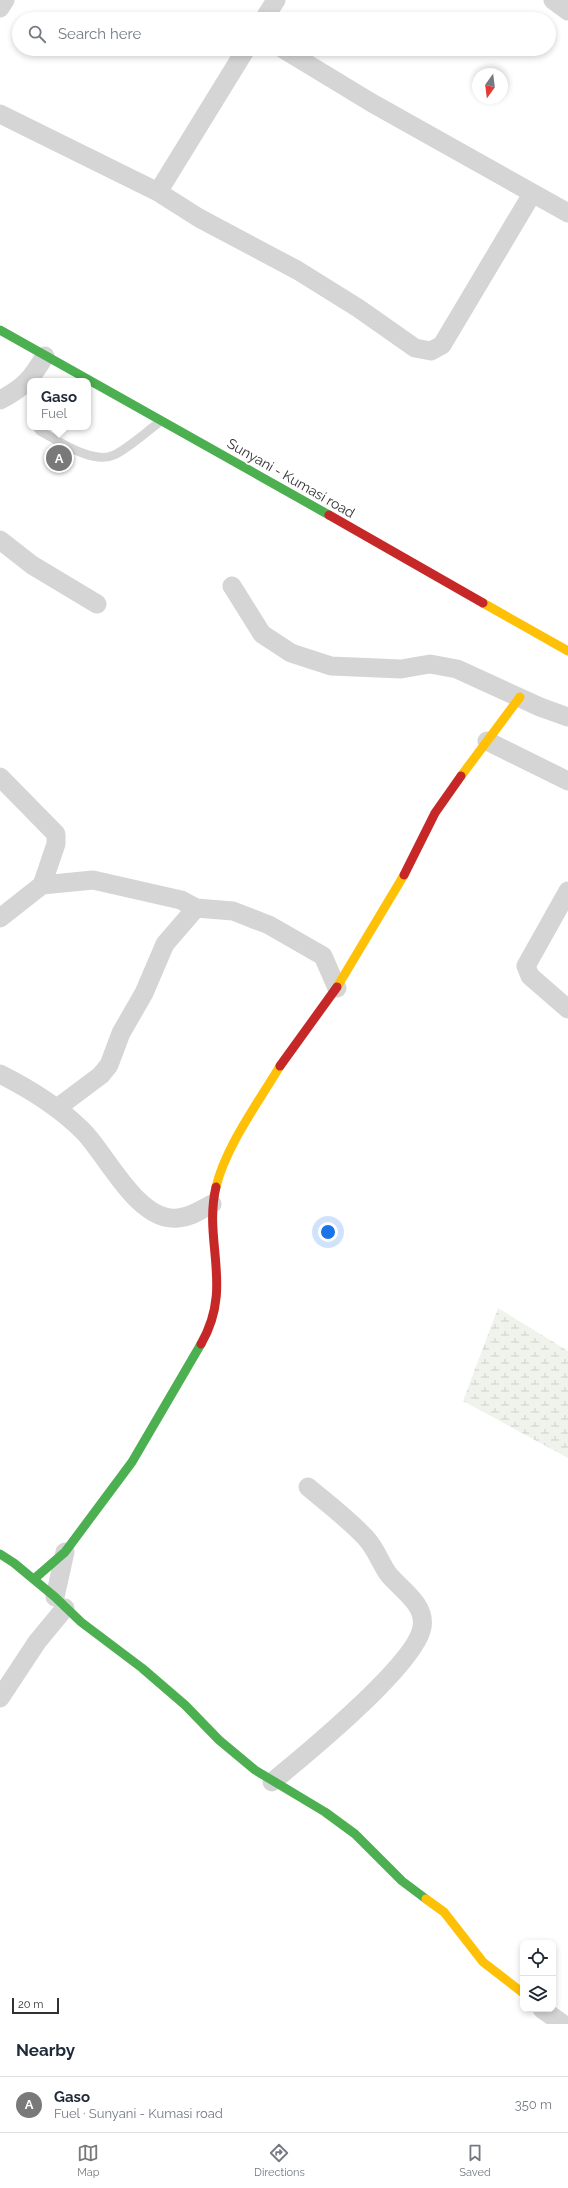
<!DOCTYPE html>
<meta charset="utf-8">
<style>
:root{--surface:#fff;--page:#f6f6f7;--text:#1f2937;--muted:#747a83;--line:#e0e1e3;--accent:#797979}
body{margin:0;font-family:Raleway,sans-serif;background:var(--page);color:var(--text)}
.controls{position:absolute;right:12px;bottom:12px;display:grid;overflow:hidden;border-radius:8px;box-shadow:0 2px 6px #0003}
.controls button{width:36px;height:36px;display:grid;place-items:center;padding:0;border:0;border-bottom:1px solid var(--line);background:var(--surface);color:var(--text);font:20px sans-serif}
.compass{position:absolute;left:472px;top:68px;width:36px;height:36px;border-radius:50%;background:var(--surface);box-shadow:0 2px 6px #0003;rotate:194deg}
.scale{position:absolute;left:12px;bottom:10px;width:47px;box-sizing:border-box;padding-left:4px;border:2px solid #313131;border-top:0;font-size:11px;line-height:14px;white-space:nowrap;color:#313131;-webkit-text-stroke:3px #fff;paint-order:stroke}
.you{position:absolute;left:328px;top:1232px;width:14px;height:14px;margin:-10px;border:3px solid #fff;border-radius:50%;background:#1a73e8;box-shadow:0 0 0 6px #1a73e833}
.badge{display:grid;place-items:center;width:26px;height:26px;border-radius:50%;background:var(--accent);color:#fff;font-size:13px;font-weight:700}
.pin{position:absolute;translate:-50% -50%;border:2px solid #fff;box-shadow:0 1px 4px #0006}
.popup{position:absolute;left:27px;top:378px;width:64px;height:52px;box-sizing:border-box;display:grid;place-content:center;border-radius:8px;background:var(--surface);filter:drop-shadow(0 1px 3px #0005);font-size:13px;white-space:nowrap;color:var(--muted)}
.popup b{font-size:15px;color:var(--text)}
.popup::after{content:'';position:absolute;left:50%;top:100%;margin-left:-8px;border:8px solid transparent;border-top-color:var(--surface)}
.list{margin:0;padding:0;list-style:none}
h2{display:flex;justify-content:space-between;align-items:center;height:52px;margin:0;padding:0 16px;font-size:17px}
h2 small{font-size:13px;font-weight:400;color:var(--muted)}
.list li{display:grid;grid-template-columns:26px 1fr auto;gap:12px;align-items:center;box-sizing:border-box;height:56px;padding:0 16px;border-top:1px solid var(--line)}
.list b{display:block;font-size:15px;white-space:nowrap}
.list p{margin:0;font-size:13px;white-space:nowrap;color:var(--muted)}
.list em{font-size:13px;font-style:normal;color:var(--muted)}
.icon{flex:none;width:22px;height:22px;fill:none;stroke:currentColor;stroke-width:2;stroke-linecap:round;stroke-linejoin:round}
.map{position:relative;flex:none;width:568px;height:2024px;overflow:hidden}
.search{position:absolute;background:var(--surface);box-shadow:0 2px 6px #0003;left:12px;right:12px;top:12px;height:44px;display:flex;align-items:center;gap:10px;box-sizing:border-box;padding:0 14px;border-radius:22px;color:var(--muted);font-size:15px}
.sheet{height:108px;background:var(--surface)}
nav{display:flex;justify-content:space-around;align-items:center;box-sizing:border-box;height:56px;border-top:1px solid var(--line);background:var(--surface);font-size:11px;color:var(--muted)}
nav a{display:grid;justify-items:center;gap:2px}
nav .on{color:var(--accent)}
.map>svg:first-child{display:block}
.wetland{fill:url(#wetland-marsh)}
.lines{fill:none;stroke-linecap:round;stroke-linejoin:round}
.lane{stroke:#d5d5d5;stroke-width:9}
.street{stroke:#d5d5d5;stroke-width:19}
.fast{stroke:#4caf50;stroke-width:9}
.slow{stroke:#ffc107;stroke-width:9}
.jam{stroke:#c62828;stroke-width:9}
.labels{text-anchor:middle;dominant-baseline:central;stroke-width:4;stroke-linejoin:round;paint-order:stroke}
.street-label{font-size:14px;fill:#313131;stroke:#fff}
</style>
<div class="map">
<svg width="568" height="2024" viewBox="0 0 568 2024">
<defs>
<pattern id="wetland-marsh" width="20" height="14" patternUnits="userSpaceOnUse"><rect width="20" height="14" fill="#f0f3ec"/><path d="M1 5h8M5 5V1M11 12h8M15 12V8" fill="none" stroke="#ced1cb"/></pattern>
</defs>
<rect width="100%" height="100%" fill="#fff"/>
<!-- wetland -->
<path class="wetland" d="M498,1308L568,1351V1458L463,1401Z"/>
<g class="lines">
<!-- lane -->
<path class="lane" d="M37,427L40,431C59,441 93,465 114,455C129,448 147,431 161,421"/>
<!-- street -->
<path class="street" d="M553,0L568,11
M0,8L5,0
M264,19L276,0
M283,49L372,103L568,213
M0,114L158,192L199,218L297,270L358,308L415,348L431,351L442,345L532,194
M158,192L246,49
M0,400C25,387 31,379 45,356
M0,540L32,565L97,604
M232,586L262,634L291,653L331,666L401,669L430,664L457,669L540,707L568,717
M487,741L568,781
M0,777L56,834V844L42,885
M568,891L526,966L530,976L568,1009
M0,918L42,885L93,880L181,900L196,908
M0,1074C30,1089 59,1107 83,1131C107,1155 138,1223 178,1218C191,1217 201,1210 212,1204
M57,1108L101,1075L109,1065L121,1033L144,993L165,944L196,908L233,911L269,925L323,956L337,988
M55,1597L65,1552
M0,1698L37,1642L65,1608
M272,1782C304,1756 417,1663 422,1627C426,1605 402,1590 389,1575C380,1563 376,1548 365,1537C348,1519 327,1503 308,1487
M542,2009L563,2024"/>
<!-- fast -->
<path class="fast" d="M0,330L329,515
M0,1554L14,1563L55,1597L81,1622L142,1668L185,1705L219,1740L255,1770L325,1812L355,1834L402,1881L426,1899
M34,1579L65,1552L132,1462L201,1344"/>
<!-- slow -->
<path class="slow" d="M483,603L568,651
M461,776L520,697
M337,987L404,875
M216,1187C226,1146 258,1103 280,1066
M426,1899L444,1912L483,1962L523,1993"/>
<!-- jam -->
<path class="jam" d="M329,515L483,603
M404,875L435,813L461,776
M280,1066L337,987
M201,1344C234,1287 203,1242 216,1187"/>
</g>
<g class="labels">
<!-- street labels -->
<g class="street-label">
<text transform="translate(291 478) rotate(30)">Sunyani - Kumasi road</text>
</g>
</g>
</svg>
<div class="controls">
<button><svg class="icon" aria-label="locate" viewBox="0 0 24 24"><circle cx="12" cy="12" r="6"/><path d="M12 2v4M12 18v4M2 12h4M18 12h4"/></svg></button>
<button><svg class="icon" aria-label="layers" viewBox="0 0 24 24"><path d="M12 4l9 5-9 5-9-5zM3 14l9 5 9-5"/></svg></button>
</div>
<svg class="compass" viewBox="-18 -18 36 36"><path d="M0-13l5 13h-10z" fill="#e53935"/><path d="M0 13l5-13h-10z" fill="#747a83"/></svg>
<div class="scale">20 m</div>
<div class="you"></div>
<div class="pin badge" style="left:59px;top:458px">A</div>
<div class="popup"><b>Gaso</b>Fuel</div>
<div class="search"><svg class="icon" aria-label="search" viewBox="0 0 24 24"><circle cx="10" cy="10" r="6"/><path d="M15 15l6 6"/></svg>Search here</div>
</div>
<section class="sheet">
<h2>Nearby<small></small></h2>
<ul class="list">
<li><span class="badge">A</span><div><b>Gaso</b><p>Fuel · Sunyani - Kumasi road</p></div><em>350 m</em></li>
</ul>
</section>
<nav>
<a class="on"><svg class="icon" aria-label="map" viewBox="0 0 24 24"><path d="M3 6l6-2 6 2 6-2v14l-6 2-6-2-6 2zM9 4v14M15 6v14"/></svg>Map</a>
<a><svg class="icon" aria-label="directions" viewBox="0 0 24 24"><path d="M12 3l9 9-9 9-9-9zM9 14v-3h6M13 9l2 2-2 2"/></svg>Directions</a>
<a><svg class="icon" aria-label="saved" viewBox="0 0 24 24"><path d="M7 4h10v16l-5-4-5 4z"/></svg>Saved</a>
</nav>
